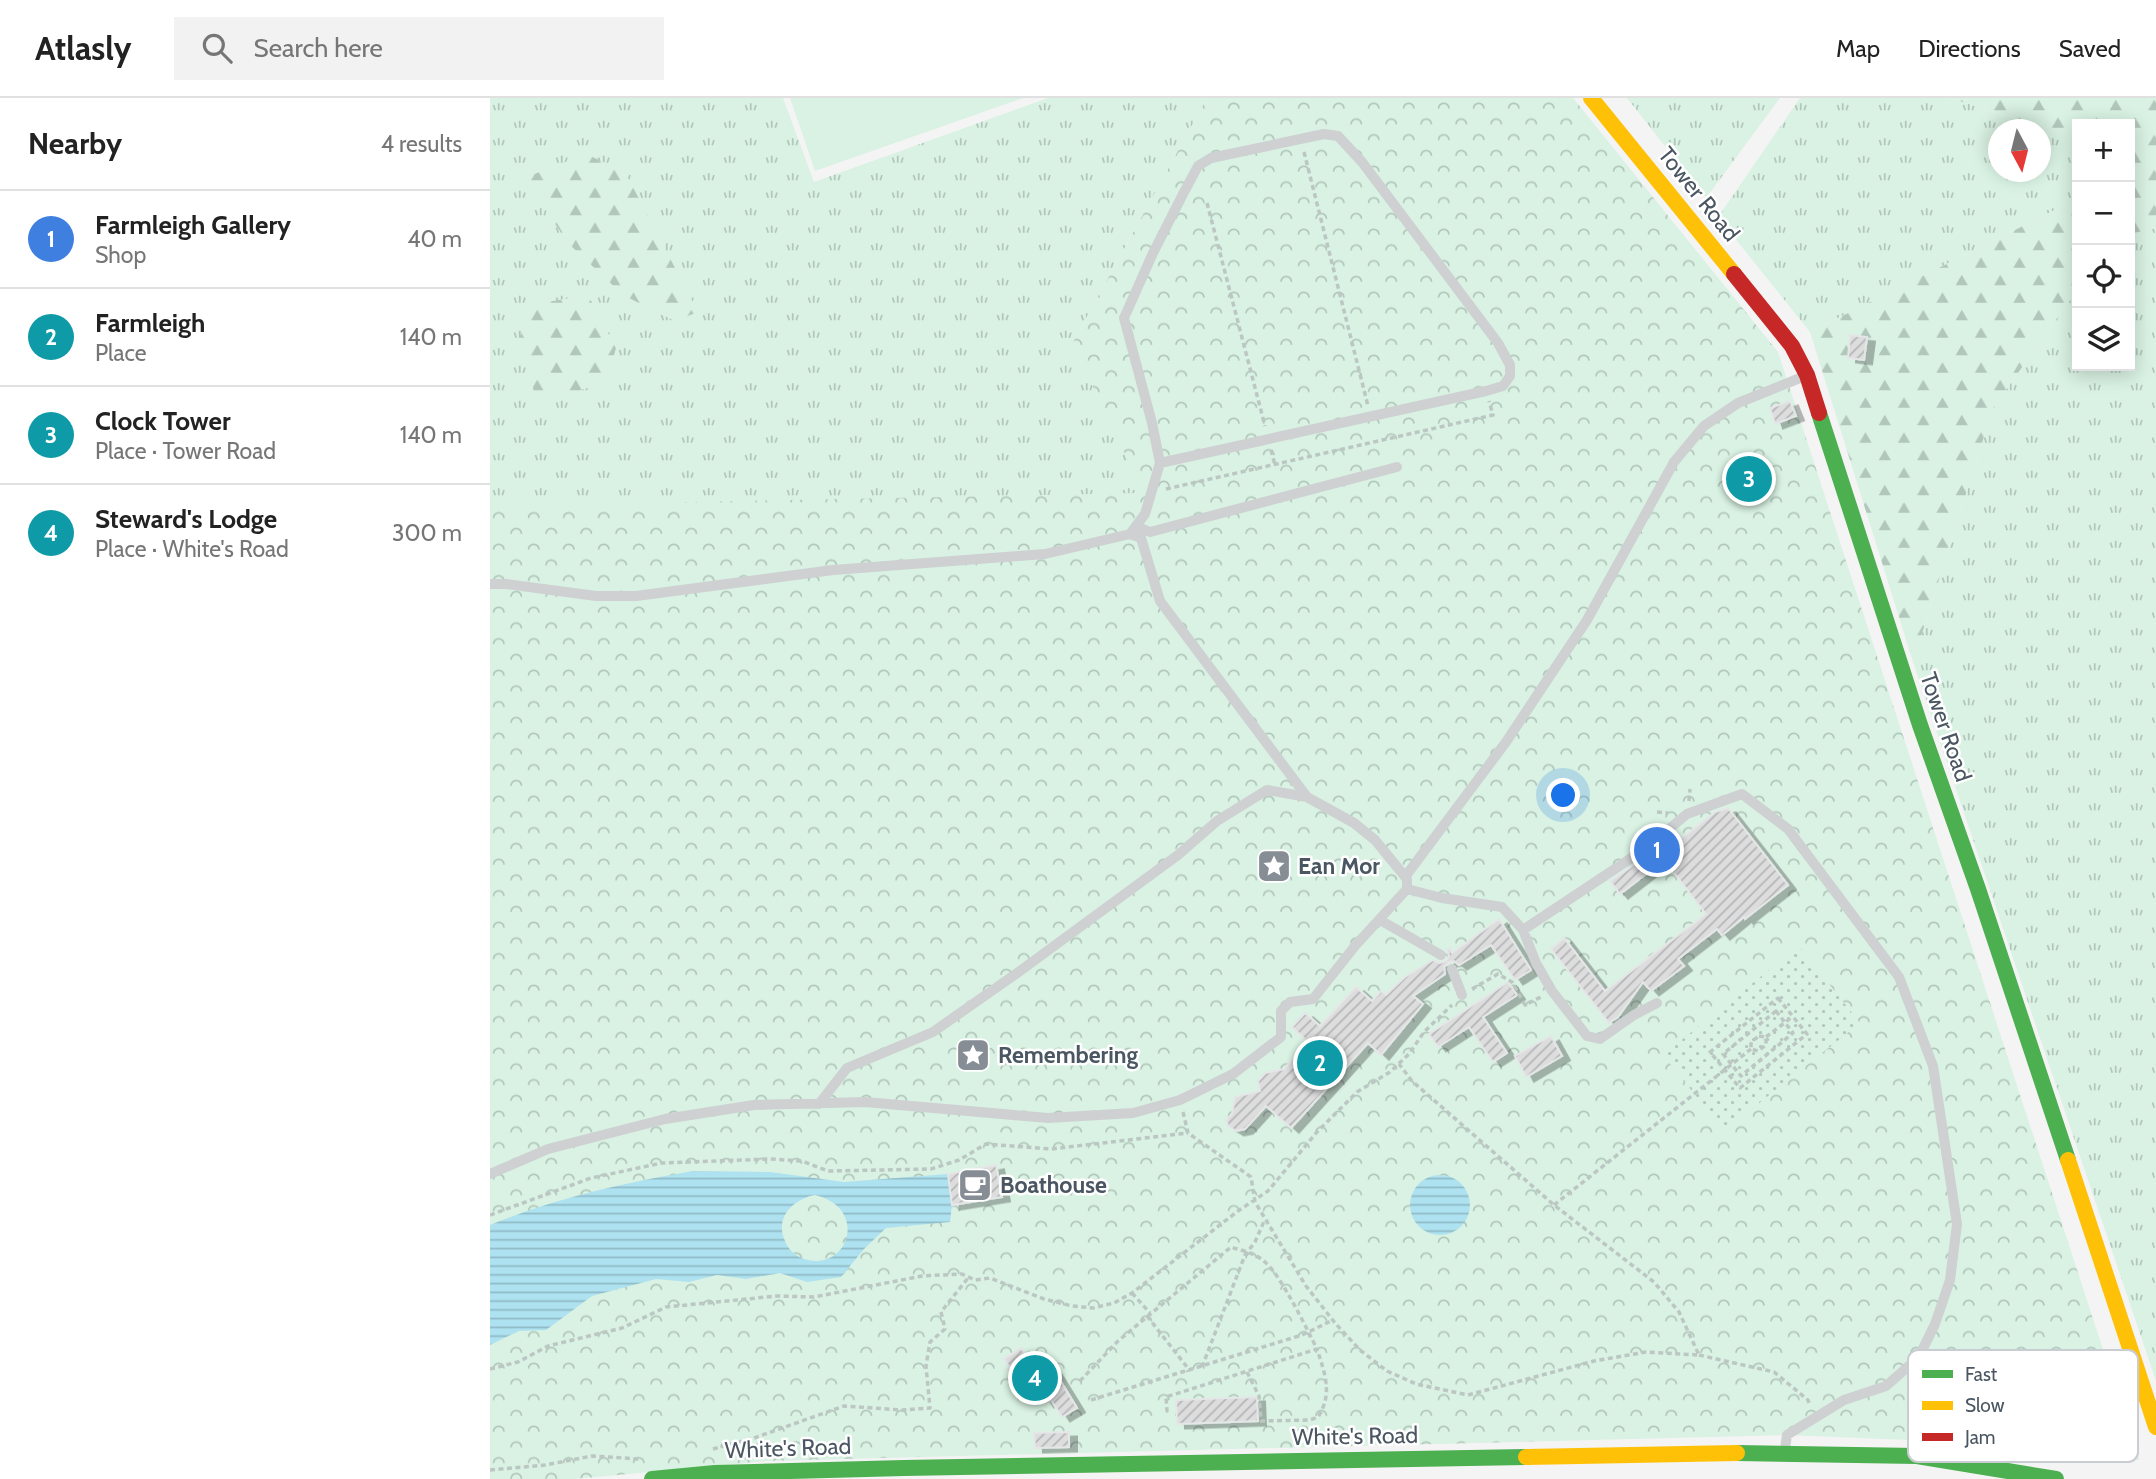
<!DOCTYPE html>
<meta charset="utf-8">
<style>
:root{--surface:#fff;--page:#f2f2f2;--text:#222;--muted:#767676;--line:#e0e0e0;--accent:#868d94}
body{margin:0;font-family:Cabin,sans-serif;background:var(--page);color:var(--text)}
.controls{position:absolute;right:21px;top:21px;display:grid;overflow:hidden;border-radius:0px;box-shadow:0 4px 18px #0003}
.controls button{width:63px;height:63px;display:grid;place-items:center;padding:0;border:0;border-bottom:2px solid var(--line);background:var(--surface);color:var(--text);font:35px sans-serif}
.compass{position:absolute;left:1498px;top:21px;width:63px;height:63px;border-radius:50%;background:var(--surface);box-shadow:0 4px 18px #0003;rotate:173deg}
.you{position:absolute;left:1074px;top:698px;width:24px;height:24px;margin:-18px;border:5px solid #fff;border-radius:50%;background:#1a73e8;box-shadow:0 0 0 10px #1a73e833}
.badge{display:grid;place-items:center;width:46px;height:46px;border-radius:50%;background:var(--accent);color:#fff;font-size:23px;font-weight:700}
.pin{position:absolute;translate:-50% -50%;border:4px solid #fff;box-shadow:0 2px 7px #0006}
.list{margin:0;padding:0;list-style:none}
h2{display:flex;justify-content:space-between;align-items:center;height:91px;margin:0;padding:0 28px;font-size:30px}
h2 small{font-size:23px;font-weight:400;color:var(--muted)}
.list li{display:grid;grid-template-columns:46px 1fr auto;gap:21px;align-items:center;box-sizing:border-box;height:98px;padding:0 28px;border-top:2px solid var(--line)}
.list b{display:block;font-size:26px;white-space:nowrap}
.list p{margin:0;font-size:23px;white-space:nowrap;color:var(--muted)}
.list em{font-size:23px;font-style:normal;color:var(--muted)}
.icon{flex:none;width:38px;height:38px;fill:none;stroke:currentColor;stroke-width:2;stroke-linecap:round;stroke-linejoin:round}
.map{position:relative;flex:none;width:1666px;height:1381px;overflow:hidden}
header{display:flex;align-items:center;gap:42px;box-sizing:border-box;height:98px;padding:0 35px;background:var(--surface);border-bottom:2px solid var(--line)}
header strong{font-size:33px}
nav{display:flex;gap:38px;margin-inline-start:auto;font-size:24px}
.search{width:490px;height:63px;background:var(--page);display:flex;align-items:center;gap:18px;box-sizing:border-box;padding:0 24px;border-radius:0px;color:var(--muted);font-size:26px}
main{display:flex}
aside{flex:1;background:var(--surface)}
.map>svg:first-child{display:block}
.grass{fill:url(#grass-tufts);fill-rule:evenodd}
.forest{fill:url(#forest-firs)}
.park{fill:url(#park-crowns)}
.garden{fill:url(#garden-dots)}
.pitch{fill:#d9f2e3}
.water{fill:url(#water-rules);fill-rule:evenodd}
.building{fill:url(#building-hatch);stroke:#e5e6e7;stroke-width:2;filter:url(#shadow)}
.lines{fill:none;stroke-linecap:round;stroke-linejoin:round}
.path{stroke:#bcc7c4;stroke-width:3.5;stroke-dasharray:5 3.5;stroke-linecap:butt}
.lane{stroke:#ced0d2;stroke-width:10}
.fast{stroke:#4caf50;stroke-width:16}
.slow{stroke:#ffc107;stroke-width:16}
.jam{stroke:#c62828;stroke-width:16}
.labels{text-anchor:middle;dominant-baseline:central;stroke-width:5;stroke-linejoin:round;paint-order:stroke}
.street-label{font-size:23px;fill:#4a5661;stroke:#fff}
.poi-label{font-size:23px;font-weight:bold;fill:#4a5661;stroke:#fff;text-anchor:start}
.key{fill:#fff;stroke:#c9ccd0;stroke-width:2}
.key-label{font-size:19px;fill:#4a5661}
</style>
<header>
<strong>Atlasly</strong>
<div class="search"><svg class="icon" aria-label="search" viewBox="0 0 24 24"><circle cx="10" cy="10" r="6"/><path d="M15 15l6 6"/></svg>Search here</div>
<nav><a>Map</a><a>Directions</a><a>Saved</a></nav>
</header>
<main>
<aside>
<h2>Nearby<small>4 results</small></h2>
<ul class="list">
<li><span class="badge" style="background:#3f7fe0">1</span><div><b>Farmleigh Gallery</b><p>Shop</p></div><em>40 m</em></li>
<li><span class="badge" style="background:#0f9aa8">2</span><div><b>Farmleigh</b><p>Place</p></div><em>140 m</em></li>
<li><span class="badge" style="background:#0f9aa8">3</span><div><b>Clock Tower</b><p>Place · Tower Road</p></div><em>140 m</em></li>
<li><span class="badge" style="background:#0f9aa8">4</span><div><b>Steward's Lodge</b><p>Place · White's Road</p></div><em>300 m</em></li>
</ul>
</aside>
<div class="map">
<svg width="1666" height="1381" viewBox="0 0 1666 1381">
<defs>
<pattern id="grass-tufts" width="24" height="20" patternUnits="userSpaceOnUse" patternTransform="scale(1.75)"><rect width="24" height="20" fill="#d9f2e3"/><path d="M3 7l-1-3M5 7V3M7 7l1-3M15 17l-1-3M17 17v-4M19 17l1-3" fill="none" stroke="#b2c7bb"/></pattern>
<pattern id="forest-firs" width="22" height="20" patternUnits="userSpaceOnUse" patternTransform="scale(1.75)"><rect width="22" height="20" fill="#d9f2e3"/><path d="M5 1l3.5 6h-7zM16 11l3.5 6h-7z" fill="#b2c7bb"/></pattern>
<pattern id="park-crowns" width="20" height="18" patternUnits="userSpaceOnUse" patternTransform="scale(1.75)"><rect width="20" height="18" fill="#d9f2e3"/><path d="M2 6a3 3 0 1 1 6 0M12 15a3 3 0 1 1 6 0" fill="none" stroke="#b2c7bb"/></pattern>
<pattern id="garden-dots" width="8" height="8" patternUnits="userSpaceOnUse" patternTransform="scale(1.75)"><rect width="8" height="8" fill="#d9f2e3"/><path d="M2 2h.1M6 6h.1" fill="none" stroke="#b2c7bb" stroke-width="1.8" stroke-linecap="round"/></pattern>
<pattern id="water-rules" width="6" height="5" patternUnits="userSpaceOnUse" patternTransform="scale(1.75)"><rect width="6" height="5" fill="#aee2f0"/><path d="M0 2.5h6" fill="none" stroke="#90bac6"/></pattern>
<pattern id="building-hatch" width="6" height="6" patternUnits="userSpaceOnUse" patternTransform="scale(1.75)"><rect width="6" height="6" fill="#ddddde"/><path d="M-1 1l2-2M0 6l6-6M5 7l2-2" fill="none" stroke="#b5b6b7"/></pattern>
<filter id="shadow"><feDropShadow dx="8" dy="4.5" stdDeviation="0" flood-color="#0004"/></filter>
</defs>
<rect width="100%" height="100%" fill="#f4f4f4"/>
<!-- grass -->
<path class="grass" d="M0,0H293L324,84L558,0H717L582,246L655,395L0,421Z
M1137,0H1290L1216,100Z
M1310,0H1459L1575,35L1587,46V101L1320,234L1228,119ZM1508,32H1550V74H1508Z
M1666,130V1283L1423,564L1503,310L1587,192V268H1640V136Z"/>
<!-- forest -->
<path class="forest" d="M1459,0H1666V130L1640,136V26H1587V46L1575,35Z
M96,56L135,74L208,214L185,223L133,197L78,145L34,80Z
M1587,101V192L1503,310L1423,564L1320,234Z
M98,197L126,250L116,285L47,304L29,242L40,207Z"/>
<!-- park -->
<path class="park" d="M717,0H1083L1288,254L1649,1362L1465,1344L1297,1337L276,1363L85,1381H0V408L654,395L582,246Z"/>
<!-- garden -->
<path class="garden" d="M1309,848L1370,925L1234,1033L1173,957Z"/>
<!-- pitch -->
<path class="pitch" d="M300,0H533L325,73Z"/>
<!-- water -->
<path class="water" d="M203,1073L280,1074L354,1084L458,1076L462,1107L460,1124L396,1130L374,1151L351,1179L317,1184L290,1175L256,1181L227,1177L199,1184L166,1181L102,1198L56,1232L29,1233L0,1247V1127C66,1100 133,1085 203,1073ZM325,1097C380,1110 358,1175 314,1161C305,1158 298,1151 295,1143C284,1119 304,1101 325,1097Z
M920 1107a30 30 0 1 1 60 0a30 30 0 1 1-60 0Z"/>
<!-- building -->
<path class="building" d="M1360,237L1377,239L1374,262L1358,260Z
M1300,303L1306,318L1285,326L1280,310Z
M1263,371L1269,385L1255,391L1249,377Z
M1238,710L1298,787L1255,821L1254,819L1232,837L1227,831L1188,861L1194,868L1161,893L1153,884L1128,919L1119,925L1061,851L1074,840L1115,893L1216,816L1174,762L1130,796L1120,783L1159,757L1180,741L1184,746L1225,714Z
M1009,821L1041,872L1025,882L1001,847L969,867L964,863L959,864L954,869L955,876L923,898L933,906L891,957L878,945L801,1030L776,1008L755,1031L746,1033L738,1028L736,1022L742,1016L745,999L770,993L768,983L775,975L794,971L818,944L802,929L815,915L830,928L866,889L882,903L891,893L896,897L915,879L943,862L950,865L956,863L959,858L957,852L960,850L962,855Z
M1018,884L1027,897L993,919L1017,955L1003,964L979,929L948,949L939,936Z
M1061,938L1072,958L1036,979L1025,958Z
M506,1067L512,1099L462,1107L458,1076Z
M531,1250L537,1259L540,1257L551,1272L560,1266L587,1310L572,1319L561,1302L556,1305L543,1285L530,1292L517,1272L520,1270L514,1261Z
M767,1299L768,1323L687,1326L686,1302Z
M579,1334V1349L545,1350L544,1335Z"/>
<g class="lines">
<!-- path -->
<path class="path" d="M814,54L878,308
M717,105L775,328
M781,352L785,367
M676,391L1003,317L999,303
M1199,703L1200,691
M1167,714L1178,715
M982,891L1008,876L1022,884L1035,907L1051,899
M1288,900L1317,936L1250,990L1220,954Z
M1286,913L1303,935L1251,978L1233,956Z
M1269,938L1276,939V947L1268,953L1261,951V944Z
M1276,939L1302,919
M693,1014L698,1035L761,1079L765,1104L816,1188L845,1225L870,1252L897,1273L926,1286L978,1297L1104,1263L1156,1254L1209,1257L1189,1214L1164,1184L1064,1107L922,983L909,966
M1064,1107L1261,951
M0,1117L101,1080L172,1065L280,1061L312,1063L338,1073L441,1071L469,1062L496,1046L561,1051L698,1035
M642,1195L660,1215
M657,1218L697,1269L698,1274
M1209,1257L1284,1274L1318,1302L1320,1308
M712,1269L755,1157L765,1144L775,1121
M0,1271L28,1264L58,1248L132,1230L176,1209L287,1198L324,1199L432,1178L472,1176L485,1182L500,1180L554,1201L582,1208L603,1210L624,1205L642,1195L748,1113L778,1093L827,1034L867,994L900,974L919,956L934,934L962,907
M757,1274L769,1298L771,1323L820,1322L828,1319C843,1296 835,1276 827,1251
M590,1283L628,1243L741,1149C753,1153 766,1155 776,1165C791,1178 817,1231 827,1251L676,1299L677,1313L673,1312
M601,1302L812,1237L843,1222
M223,1351L264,1340L354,1308L412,1312L440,1310L436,1268L440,1244L455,1231L451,1214L478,1180
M0,1372L55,1367L102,1358L149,1361"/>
<!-- lane -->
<path class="lane" d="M646,428L660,434L907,369
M640,436L651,440L670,503L817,699
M0,486H16L106,498H146L343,472L555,456L640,436L655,416L670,365L662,325L634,220L663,155L693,96L708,68L721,60L834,36L848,38L872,64L1008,245L1020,267V278L1013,288L996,293L670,365
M915,779L1016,644L1097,522L1184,364L1214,328L1248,305L1315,278
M917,791L952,800L1012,809L1033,832L1046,865L1062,893L1097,938L1110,941L1144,917L1167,905
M890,822L951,857
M1033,832L1155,751L1197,716L1252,696L1298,731L1409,879L1443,968L1467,1126L1460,1182L1445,1226L1429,1259L1396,1288L1354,1302L1297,1337L1295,1351
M962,871L972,897
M0,1076L58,1051L175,1021L264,1007L375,1004L558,1020L643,1015L690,1002L743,976L791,939V913L800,904L823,901L865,848L917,791V781L885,742L864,725L817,699L777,692L727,723L688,757L530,873L443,934L357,970L329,1006"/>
<!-- fast -->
<path class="fast" d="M1329,315L1430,627L1488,791L1578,1062
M1247,1355L1427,1358L1566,1381
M162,1381L225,1375L414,1370L1036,1359"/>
<!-- slow -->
<path class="slow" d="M1101,0L1244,176
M1578,1062L1666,1329
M1036,1359L1247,1355"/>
<!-- jam -->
<path class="jam" d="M1244,176L1302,248L1317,277L1329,315"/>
</g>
<!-- icons -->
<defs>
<g id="sight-square" transform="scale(1.75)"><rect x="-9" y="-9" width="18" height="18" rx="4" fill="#868d94" stroke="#fff"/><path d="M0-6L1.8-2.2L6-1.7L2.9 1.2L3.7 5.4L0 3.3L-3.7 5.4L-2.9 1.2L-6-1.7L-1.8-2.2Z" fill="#fff"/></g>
<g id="cafe-square" transform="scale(1.75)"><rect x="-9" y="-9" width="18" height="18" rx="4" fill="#868d94" stroke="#fff"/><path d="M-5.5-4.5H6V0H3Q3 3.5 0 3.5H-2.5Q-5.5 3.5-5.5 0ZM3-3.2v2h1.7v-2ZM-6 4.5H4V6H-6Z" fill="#fff"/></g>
</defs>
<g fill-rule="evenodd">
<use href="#sight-square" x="784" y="768"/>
<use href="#sight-square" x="483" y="957"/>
<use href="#cafe-square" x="485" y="1087"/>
</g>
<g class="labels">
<!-- street labels -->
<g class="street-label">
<text transform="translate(1209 96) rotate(51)">Tower Road</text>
<text transform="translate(1456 629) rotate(71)">Tower Road</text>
<text transform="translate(865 1338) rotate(-1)">White's Road</text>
<text transform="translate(298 1350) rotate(-2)">White's Road</text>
</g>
<!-- poi labels -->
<g class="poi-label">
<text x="808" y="768">Ean Mor</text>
<text x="508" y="957">Remembering</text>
<text x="510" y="1087">Boathouse</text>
</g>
</g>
<!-- legend -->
<rect x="1418" y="1252" width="230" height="112" rx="10" class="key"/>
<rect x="1432" y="1272" width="31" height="8" fill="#4caf50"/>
<rect x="1432" y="1303" width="31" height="9" fill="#ffc107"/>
<rect x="1432" y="1335" width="31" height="8" fill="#c62828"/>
<g class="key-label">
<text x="1475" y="1283">Fast</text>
<text x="1475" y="1314">Slow</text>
<text x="1475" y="1346">Jam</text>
</g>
</svg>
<div class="controls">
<button>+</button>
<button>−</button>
<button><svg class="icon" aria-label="locate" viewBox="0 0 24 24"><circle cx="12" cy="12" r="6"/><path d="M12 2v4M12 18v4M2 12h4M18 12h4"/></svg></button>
<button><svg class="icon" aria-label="layers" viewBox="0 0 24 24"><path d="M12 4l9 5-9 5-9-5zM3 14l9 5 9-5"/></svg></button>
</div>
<svg class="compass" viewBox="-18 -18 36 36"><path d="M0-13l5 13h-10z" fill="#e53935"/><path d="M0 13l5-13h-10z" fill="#767676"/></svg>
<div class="you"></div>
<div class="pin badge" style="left:1167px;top:752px;background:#3f7fe0">1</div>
<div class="pin badge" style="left:830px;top:965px;background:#0f9aa8">2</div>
<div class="pin badge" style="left:1259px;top:381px;background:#0f9aa8">3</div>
<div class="pin badge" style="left:545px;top:1280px;background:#0f9aa8">4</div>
</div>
</main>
